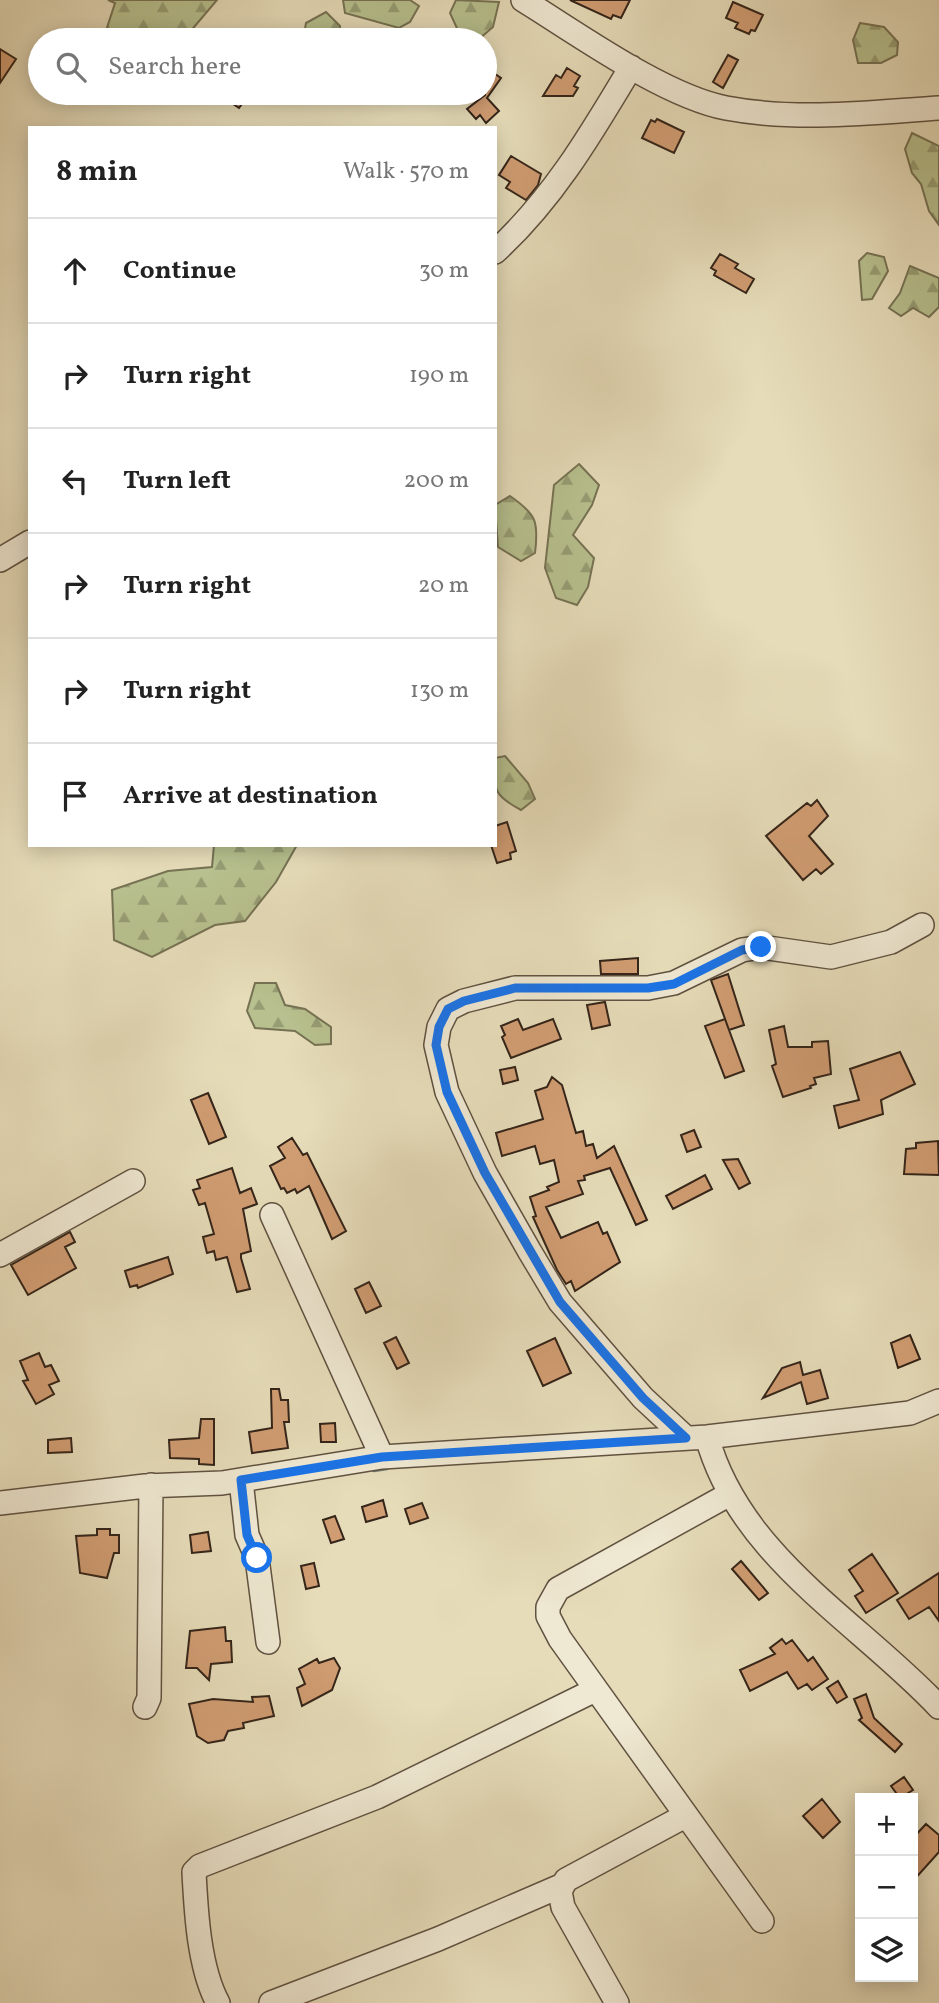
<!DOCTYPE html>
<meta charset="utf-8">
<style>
:root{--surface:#fff;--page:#f6f6f6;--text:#222;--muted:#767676;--line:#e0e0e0}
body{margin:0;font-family:Vollkorn,serif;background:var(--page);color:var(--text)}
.controls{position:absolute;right:21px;bottom:21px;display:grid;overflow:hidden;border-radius:0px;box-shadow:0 4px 18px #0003}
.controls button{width:63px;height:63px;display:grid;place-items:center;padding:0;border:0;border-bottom:2px solid var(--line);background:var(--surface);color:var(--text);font:35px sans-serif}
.stop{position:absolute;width:21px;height:21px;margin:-16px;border:5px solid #1a73e8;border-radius:50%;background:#fff}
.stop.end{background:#1a73e8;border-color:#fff;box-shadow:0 2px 7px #0008}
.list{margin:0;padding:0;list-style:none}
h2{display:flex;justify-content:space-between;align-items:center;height:91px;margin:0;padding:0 28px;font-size:30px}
h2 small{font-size:23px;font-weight:400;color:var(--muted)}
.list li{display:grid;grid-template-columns:46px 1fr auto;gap:21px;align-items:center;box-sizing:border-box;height:105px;padding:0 28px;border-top:2px solid var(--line)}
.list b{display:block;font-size:26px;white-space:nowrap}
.list em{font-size:23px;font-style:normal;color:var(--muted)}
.icon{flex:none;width:38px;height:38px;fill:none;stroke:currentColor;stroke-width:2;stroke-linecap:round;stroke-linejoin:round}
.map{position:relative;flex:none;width:939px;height:2003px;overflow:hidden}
.search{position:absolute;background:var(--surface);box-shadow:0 4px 18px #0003;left:28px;top:28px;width:469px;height:77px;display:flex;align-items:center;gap:18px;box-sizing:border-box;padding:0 24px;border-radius:38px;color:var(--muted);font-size:26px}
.panel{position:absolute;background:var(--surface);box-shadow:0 4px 18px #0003;left:28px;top:126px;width:469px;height:721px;border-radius:0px}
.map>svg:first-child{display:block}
.forest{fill:url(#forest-firs);stroke:#767254;stroke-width:2}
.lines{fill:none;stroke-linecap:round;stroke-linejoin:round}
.stream{stroke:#717e78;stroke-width:4.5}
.building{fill:#d19d73;stroke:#342419;stroke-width:2}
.minor-casing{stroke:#605241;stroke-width:26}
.minor{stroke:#efe8d2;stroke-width:23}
.route{stroke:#1a73e8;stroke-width:9}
</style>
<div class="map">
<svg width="939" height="2003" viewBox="0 0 939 2003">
<defs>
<pattern id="forest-firs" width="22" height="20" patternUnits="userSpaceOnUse" patternTransform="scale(1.75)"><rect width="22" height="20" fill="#b7c08e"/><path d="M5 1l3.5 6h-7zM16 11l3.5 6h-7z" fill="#969c73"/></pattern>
</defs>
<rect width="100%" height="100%" fill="#e6dcb9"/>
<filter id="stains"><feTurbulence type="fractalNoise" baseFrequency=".00286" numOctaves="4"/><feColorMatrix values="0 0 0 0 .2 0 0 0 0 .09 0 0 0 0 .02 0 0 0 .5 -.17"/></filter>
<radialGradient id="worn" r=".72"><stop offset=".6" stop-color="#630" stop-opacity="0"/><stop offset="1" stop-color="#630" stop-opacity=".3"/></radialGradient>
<!-- forest -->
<path class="forest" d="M108,0H217L189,33L154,40H103L115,3Z
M343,0H410L419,6L410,22L399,28L345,13Z
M456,0L499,2L493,27L478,40L461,37L450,13Z
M326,12L340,26L341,40H303L306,23Z
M860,23L884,27L898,42L897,55L881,63H858L853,40Z
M912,133L939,146V225L929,211L921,184L912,173L905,149Z
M867,253L884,257L888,271L872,299L862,300L859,261Z
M910,266L939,278V307L929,317L913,308L901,316L889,308L900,293Z
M579,464L599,485L592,505L573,535L594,558L588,587L577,605L556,598L545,568L554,485Z
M510,496C536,514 539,521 535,553L521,561L498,547L495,505Z
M505,756L528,783L535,799L521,810C491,794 495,789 495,758Z
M214,845H297L276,882L245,921L215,925L152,957L114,940L112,890L168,871L212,867Z
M255,983H276L285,1005L305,1009L331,1027V1044L315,1045L295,1031L255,1028L247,1011Z"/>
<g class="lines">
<!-- stream -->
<path class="stream" d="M374,1470L387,1468"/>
</g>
<!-- building -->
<path class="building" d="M570,0H630L621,18L613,15L611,19Z
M733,2L763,15L755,31L751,30L749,34L735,28L738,23L726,18Z
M0,49L16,59L0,83Z
M728,55L738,60L723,88L713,82Z
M485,67L501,78L487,98L499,111L486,123L480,115L476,119L467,109L485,95Z
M567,68L580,76L574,86L578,88L573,96H543L556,75L561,78Z
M217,93H250L239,108Z
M657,119L684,132L674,153L642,138L651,120L655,122Z
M511,156L541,174L538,185L526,200L506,188L510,182L499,175Z
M720,254L738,264L735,268L754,279L746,293L714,275L716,271L711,268Z
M817,800L828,816L809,836L833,864L821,874L816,869L803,880L766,836L807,803L811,806Z
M507,822L516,851L510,853L511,859L497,863L491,845H495V826Z
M638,958V974H601L600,961Z
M728,974L744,1025L729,1030L711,980Z
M605,1002L610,1025L592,1029L587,1005Z
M518,1019L523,1030L553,1019L561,1039L511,1058L502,1037L505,1035L501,1026Z
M725,1019L744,1071L725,1078L705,1026Z
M784,1026L788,1047H812V1042L828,1041L831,1074L814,1078L816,1084L810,1086L811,1088L783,1097L772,1066L776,1064L769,1030Z
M900,1052L915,1084L881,1100L883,1114L839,1128L834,1106L859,1100L850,1069Z
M515,1067L518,1080L503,1084L500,1070Z
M552,1077L562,1085L576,1133L583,1131L586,1146L593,1144L597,1158L614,1146L647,1220L636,1225L610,1168L584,1176L585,1180L578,1181L583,1194L546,1207L561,1238L598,1222L603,1234L607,1232L620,1262L575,1291L571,1281L566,1284L557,1270L533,1217L536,1216L530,1197L549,1190L547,1187L559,1182L554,1160L540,1164L535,1146L502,1156L496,1133L543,1119L535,1091L547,1087Z
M208,1093L226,1137L209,1144L191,1100Z
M694,1130L701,1147L687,1152L681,1135Z
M292,1138L303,1155L307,1153L346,1231L332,1239L309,1186L297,1193L295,1189L287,1193L284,1188L281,1189L270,1166L285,1158L278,1147Z
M938,1141L939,1175L904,1174L906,1149L916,1148V1143Z
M738,1159L750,1183L739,1189L723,1160Z
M232,1168L240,1193L251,1188L257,1204L243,1209L251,1251L241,1254V1258L250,1289L237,1292L227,1257L216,1260L214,1251L207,1253L203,1237L214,1234L205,1203L199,1205L193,1190L200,1188L197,1180Z
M705,1175L712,1189L673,1209L666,1196Z
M70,1232L75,1242L65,1247L76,1268L28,1295L11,1265Z
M168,1257L173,1274L138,1288L137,1285L130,1287L125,1271Z
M369,1282L381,1306L366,1313L355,1289Z
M910,1335L920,1359L898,1368L891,1343Z
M396,1337L409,1363L397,1369L384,1343Z
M555,1338L571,1373L543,1386L527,1351Z
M39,1353L45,1367L51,1365L59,1381L49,1385L54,1394L36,1404L23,1381L28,1380L20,1361Z
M800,1362L803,1375L820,1370L828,1398L807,1404L801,1382L763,1398L782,1368Z
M271,1389H279L281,1400H288L289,1422H284L288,1448L252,1453L249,1432L272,1428Z
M201,1419H214V1465L199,1464V1459L170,1458L169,1440L199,1438Z
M335,1423L336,1442H321L320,1424Z
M71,1438L72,1452L48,1453V1440Z
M383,1500L387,1516L366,1522L362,1507Z
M422,1503L428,1518L410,1524L405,1509Z
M335,1516L344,1539L331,1543L323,1520Z
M97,1529H110V1535H119V1553H114L107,1578L80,1573L76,1536L97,1535Z
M208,1532L211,1551L192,1553L190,1535Z
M872,1554L898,1593L866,1613L855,1596L863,1591L849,1570Z
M741,1561L768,1593L759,1600L732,1569Z
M314,1563L319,1586L306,1589L301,1566Z
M939,1573V1621L929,1607L909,1619L897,1600Z
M225,1627L226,1641H231L232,1662L211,1664L209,1680L197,1668H186L190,1631Z
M782,1639L786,1644L792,1640L808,1661L813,1657L828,1679L812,1690L807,1684L798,1689L787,1672L750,1691L740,1670L775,1654L770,1648Z
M334,1658L340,1668L332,1690L302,1706L297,1688L305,1684L299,1669L317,1659L319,1663Z
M838,1681L847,1697L837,1703L827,1688Z
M866,1694L874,1718L902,1744L895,1752L859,1720L862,1718L854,1699Z
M269,1696L274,1716L243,1723L244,1728L228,1731L224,1740L208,1743L197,1736L189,1704L213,1699L253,1702L252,1697Z
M904,1777L913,1790L900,1798L891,1786Z
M822,1799L840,1822L823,1838L803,1816Z
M926,1824L939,1835V1852L913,1881V1838Z"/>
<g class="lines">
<!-- minor casing -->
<g class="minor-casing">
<path id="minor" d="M523,0C578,34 664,96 726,108C795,121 869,113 939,108
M495,252C553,199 591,134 631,67
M0,560L30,542
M272,1215L382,1457
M0,1255L133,1181
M707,1437C740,1557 858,1621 939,1707
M686,1438L643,1398L560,1302L530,1252L485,1173L447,1092L436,1045L439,1027L448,1009L464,1001L515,988H648L674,983L742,950L761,947L831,957L891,942L922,925
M241,1480L247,1535L257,1558L268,1642
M728,1495L558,1589L548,1607V1616L560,1639L762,1921
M0,1503L145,1486L222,1483L382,1457L707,1437L910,1413L939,1401
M145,1707L149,1698L151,1485
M218,2003C199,1968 196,1912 194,1872L200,1866L377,1797L595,1690
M271,2003L438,1939L563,1885
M617,2003L563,1907L560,1891L566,1880L685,1816"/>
</g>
<!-- minor -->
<use href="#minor" class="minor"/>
</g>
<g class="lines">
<!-- route -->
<path class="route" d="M257,1558L247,1535L241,1480L382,1457L686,1438L643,1398L560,1302L485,1173L447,1092L436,1045L439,1027L448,1009L464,1001L515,988H648L674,984L742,950L761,947"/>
</g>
<rect width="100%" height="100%" filter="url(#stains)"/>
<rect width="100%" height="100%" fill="url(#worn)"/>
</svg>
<div class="controls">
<button>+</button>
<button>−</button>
<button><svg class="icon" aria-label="layers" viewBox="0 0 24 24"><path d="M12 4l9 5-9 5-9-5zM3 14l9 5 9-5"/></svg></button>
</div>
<div class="stop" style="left:257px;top:1558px"></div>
<div class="stop end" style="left:761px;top:947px"></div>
<div class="search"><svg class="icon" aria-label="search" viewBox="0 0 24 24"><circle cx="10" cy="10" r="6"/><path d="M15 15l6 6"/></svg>Search here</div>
<section class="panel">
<h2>8 min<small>Walk · 570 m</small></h2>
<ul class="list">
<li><svg class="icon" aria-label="ahead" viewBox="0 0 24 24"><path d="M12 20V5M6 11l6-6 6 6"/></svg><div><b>Continue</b></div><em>30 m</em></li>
<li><svg class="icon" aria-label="right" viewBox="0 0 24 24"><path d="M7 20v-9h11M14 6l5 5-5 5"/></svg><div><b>Turn right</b></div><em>190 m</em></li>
<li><svg class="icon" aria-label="left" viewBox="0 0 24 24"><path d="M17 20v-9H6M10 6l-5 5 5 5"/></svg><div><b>Turn left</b></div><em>200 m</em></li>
<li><svg class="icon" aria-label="right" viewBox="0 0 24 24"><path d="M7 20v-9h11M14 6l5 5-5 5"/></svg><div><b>Turn right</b></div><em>20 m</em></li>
<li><svg class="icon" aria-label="right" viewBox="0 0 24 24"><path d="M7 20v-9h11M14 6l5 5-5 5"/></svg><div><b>Turn right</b></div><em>130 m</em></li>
<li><svg class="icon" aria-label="arrive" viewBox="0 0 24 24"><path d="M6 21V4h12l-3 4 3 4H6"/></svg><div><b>Arrive at destination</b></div></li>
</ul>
</section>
</div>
